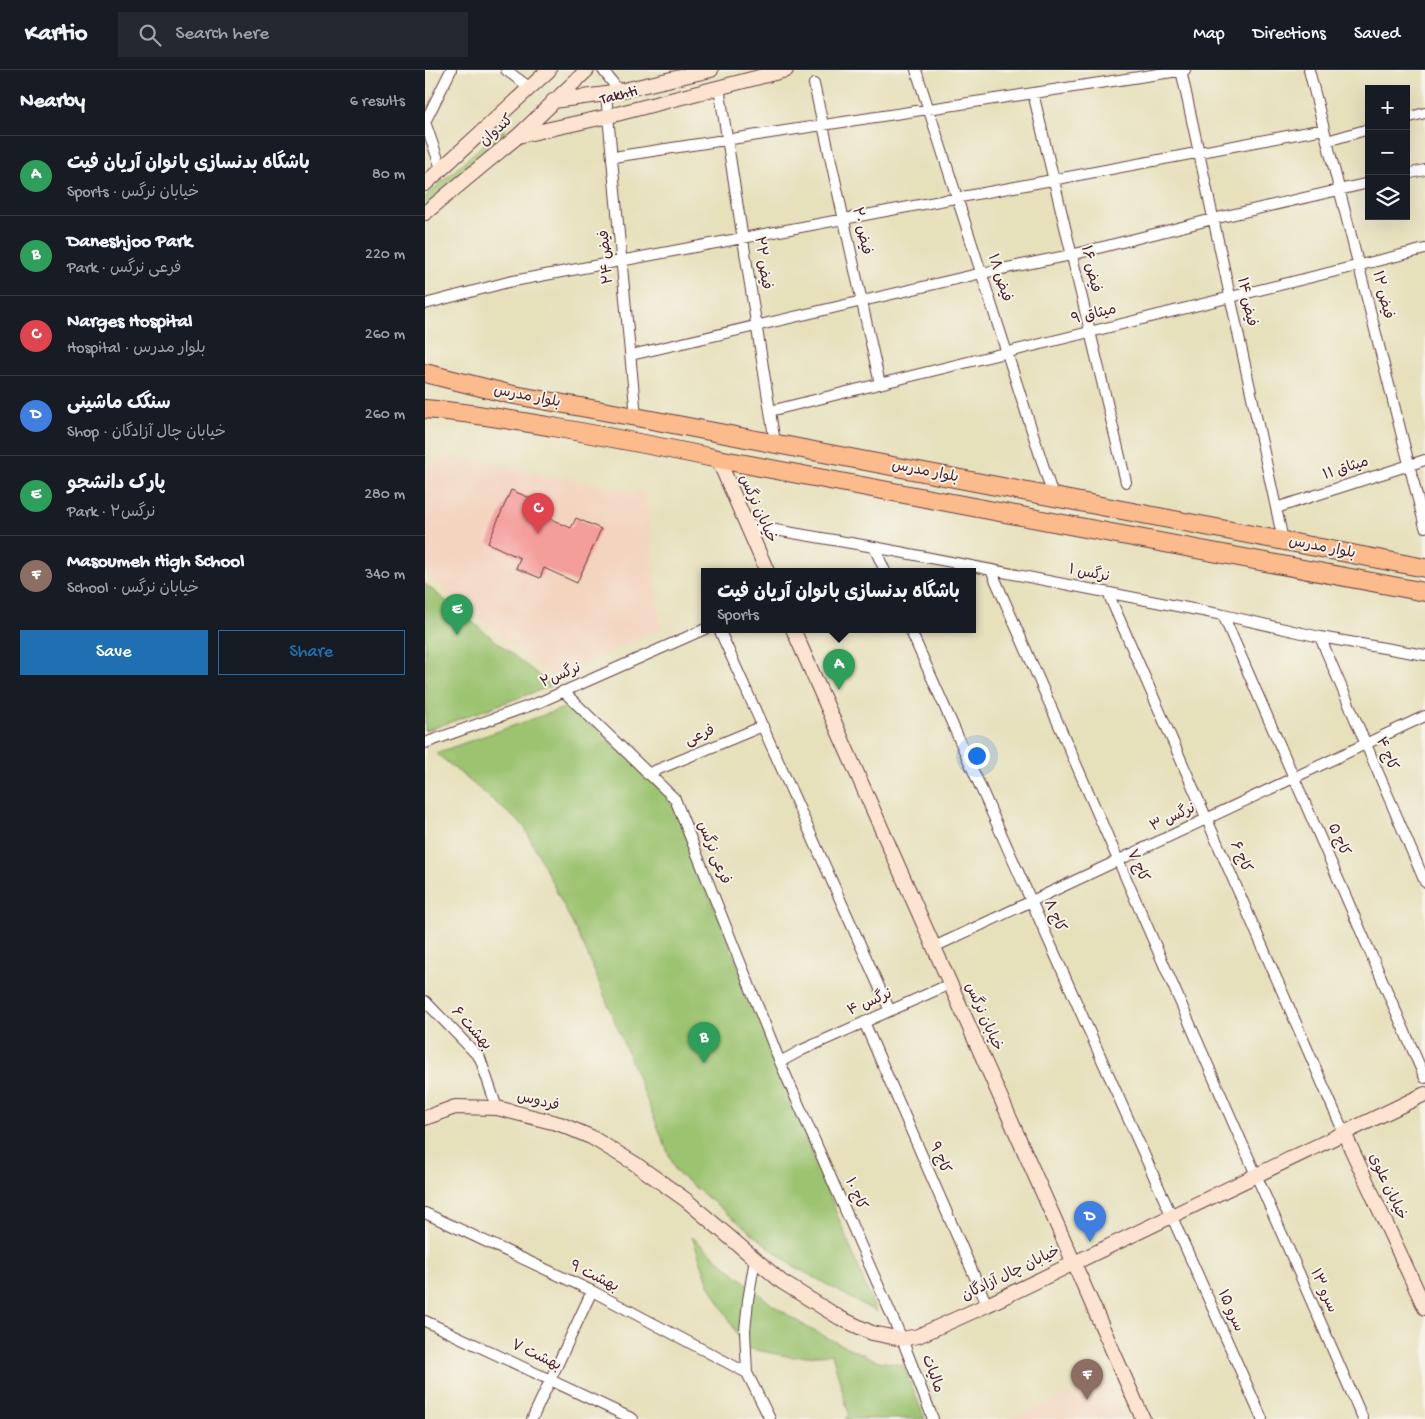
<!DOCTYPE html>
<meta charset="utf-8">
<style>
:root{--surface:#171b24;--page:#242831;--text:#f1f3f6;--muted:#9ea1a6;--line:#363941;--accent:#1f6fb2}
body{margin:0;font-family:"Gochi Hand","Playpen Sans Arabic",sans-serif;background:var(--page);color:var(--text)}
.controls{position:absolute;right:15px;top:15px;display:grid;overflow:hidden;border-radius:0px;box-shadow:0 5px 20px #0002}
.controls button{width:45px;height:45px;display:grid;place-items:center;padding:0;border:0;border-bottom:1px solid var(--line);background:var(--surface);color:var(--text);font:25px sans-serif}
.you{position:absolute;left:551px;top:685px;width:18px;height:18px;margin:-12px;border:4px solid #fff;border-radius:50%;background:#1a73e8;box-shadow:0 0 0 8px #1a73e833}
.badge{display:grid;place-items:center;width:32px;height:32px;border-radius:50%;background:var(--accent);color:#fff;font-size:16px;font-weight:700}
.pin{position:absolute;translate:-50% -41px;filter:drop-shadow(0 1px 2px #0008)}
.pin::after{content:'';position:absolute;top:26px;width:18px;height:15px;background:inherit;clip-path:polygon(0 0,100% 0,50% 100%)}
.popup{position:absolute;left:276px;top:498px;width:275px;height:65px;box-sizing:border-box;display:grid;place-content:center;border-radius:0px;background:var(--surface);filter:drop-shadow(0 1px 4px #0005);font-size:16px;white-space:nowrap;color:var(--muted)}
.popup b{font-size:19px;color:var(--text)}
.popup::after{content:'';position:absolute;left:50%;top:100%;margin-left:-10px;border:10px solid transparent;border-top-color:var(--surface)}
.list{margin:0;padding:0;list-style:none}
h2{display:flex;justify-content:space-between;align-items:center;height:65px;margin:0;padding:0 20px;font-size:21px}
h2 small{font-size:16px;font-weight:400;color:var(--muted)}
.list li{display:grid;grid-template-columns:32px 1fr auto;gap:15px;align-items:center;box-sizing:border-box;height:80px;padding:0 20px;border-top:1px solid var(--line)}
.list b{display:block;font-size:19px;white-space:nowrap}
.list p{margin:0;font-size:16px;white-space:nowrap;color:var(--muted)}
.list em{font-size:16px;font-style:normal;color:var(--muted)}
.actions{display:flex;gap:10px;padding:15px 20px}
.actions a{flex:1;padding:11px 0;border:1px solid var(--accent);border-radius:0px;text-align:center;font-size:18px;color:var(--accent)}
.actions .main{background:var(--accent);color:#fff}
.icon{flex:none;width:28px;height:28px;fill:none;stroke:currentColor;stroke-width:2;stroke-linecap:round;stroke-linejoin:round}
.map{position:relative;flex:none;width:1000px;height:1349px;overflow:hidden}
header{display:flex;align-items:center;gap:30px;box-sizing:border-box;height:70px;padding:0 25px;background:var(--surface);border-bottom:1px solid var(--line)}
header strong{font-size:24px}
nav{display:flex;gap:28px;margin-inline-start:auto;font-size:18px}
.search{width:350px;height:45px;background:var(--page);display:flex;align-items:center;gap:12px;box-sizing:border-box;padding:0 18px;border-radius:0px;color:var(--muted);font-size:19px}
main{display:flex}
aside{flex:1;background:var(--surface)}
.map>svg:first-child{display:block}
.built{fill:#f3d4bf}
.green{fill:#9bc36f;stroke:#72714d}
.building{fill:#f49e9c}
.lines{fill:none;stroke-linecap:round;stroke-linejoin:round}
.street-casing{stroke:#613c41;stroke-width:12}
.secondary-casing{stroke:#613c41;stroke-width:16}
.highway-casing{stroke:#613c41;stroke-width:20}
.street{stroke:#fff;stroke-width:10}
.secondary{stroke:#fde4d1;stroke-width:14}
.highway{stroke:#fbbb8d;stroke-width:18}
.labels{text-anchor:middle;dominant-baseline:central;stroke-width:4;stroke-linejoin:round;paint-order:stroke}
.street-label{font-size:15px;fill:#4a1f2b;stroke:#f7f3e8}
</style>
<header>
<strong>Kartio</strong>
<div class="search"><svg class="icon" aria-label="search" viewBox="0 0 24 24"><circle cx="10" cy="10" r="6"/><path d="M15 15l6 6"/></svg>Search here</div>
<nav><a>Map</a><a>Directions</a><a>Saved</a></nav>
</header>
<main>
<aside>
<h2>Nearby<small>6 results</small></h2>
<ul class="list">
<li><span class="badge" style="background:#2e9e5b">A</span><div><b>باشگاه بدنسازی بانوان آریان فیت</b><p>Sports · خیابان نرگس</p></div><em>80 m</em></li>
<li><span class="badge" style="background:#2e9e5b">B</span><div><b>Daneshjoo Park</b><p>Park · فرعی نرگس</p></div><em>220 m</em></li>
<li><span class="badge" style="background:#e0444e">C</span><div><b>Narges Hospital</b><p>Hospital · بلوار مدرس</p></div><em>260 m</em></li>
<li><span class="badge" style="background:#3f7fe0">D</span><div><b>سنگک ماشینی</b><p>Shop · خیابان چال آزادگان</p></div><em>260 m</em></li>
<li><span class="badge" style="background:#2e9e5b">E</span><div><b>پارک دانشجو</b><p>Park · نرگس۲</p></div><em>280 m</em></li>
<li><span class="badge" style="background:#8d6e63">F</span><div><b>Masoumeh High School</b><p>School · خیابان نرگس</p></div><em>340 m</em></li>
</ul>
<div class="actions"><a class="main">Save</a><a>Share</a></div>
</aside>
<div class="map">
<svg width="1000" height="1349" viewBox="0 0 1000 1349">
<rect width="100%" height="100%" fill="#f7f3e8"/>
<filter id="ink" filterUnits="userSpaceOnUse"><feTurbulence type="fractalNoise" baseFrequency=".02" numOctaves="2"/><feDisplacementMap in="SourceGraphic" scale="10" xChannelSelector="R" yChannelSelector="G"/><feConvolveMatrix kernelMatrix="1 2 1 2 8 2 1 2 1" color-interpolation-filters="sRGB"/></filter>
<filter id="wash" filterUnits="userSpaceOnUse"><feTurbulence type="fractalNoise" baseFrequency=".0096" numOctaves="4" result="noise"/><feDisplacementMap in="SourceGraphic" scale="20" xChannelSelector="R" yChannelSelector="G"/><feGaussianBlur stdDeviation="1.12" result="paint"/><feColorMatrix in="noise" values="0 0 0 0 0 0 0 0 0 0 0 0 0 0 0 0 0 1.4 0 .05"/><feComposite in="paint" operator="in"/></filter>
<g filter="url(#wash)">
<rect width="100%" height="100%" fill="#e6e0bb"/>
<!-- built -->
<path class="built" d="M23,386L221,423L236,559L128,607L0,504V397Z
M683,1310L701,1349H582Z"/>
<!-- green -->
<path class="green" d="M80,55L79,63L0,139V127Z
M0,514L127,616L0,661Z
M147,635L247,730L451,1242L365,1194L251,1102L162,883L99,756L11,683Z
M267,1167L345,1233L383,1258L415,1274L453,1291L478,1295L500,1349H420L424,1344L407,1284L367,1287L320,1278L284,1214Z"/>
<g id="blocks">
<!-- building -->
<path class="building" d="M86,420L110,430L106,440L146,458L151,448L176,459L152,513L119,498L115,508L91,498L95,488L63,473Z"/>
</g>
</g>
<g filter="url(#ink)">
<use href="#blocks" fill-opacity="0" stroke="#613c41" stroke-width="1"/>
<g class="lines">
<!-- street casing -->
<g class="street-casing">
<path id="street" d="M81,0L104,17
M178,0L194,21
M491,0L628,426
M756,0L858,470
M884,0L1000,457
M389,14L455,314
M294,17L350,373
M608,23L701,412
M181,24L211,347
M981,48L1000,43
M902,71L944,59
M188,87L760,0
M16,98L0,52L26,0
M981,104L1000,100
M0,234L83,212L899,59
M206,285L557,203L646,185L788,149L944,113
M345,341L1000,179
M851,438L1000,390
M322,455L449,477L798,545L895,567L1000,585
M449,477L460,501
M566,500L938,1349
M683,523L919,1063
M798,545L1000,1008
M294,559L465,941
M485,559L837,1349
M895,567L1000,812
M138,621L250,729L355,992L477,1269L508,1349
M0,673L115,632L280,559
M222,704L338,656
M509,877L1000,646
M0,931L55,988L72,1038
M439,952L562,1235
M355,992L377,980L525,914
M0,1143L167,1221L322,1303
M330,1189L323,1230L320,1261L322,1303L345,1349
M0,1251L208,1349
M107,1349L167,1221"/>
</g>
<!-- secondary casing -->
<g class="secondary-casing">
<path id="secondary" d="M128,31L181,24L286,0
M93,66L184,46L361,0
M0,114L124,0
M0,143L93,66L162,0
M293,389L342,501
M368,559L718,1349
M0,1048L30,1037L72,1038L135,1054L166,1067L209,1093L261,1130L357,1212L415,1248L447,1263L477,1269L493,1266L562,1235L1000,1024
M919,1063L1000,1238"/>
</g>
<!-- highway casing -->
<g class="highway-casing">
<path id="highway" d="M0,303L84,324L211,347L1000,498
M0,339C43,342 86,350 128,357C183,367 238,377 293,389L1000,522"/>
</g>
<!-- street -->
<use href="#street" class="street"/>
<!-- secondary -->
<use href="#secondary" class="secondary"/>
<!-- highway -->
<use href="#highway" class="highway"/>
</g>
</g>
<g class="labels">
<!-- street labels -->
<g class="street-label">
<text transform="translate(194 26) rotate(-14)">Takhti</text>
<text transform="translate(72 61) rotate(-41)">کندوان</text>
<text transform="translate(436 161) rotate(78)">فیض ۲۰</text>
<text transform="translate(182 187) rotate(-95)">فیض ۲۴</text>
<text transform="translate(337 193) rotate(82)">فیض ۲۲</text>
<text transform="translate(665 199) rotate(77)">فیض ۱۶</text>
<text transform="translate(574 208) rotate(72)">فیض ۱۸</text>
<text transform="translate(957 225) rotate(76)">فیض ۱۲</text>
<text transform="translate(821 232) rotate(78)">فیض ۱۴</text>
<text transform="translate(669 245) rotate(-14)">میثاق ۹</text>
<text transform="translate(102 327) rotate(11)">بلوار مدرس</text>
<text transform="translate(921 399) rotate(-18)">میثاق ۱۱</text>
<text transform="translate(500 402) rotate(11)">بلوار مدرس</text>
<text transform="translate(332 439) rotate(66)">خیابان نرگس</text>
<text transform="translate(897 478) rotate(11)">بلوار مدرس</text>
<text transform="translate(664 504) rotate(11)">نرگس ۱</text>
<text transform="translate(136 606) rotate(-24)">نرگس۲</text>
<text transform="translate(275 666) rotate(-23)">فرعی</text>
<text transform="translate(961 684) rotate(67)">کاج ۴</text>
<text transform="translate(748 748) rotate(-25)">نرگس ۳</text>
<text transform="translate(913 770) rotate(66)">کاج ۵</text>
<text transform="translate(288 783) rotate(68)">فرعی نرگس</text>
<text transform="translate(815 787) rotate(66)">کاج ۶</text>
<text transform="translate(712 796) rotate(66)">کاج ۷</text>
<text transform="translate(629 846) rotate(66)">کاج ۸</text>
<text transform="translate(445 933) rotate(-24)">نرگس ۴</text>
<text transform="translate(558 947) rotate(66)">خیابان نرگس</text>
<text transform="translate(46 959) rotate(48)">بهشت ۶</text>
<text transform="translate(113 1032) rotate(14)">فردوس</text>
<text transform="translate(514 1088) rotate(67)">کاج ۹</text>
<text transform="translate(962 1117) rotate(65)">خیابان علوی</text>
<text transform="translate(430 1124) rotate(66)">کاج ۱۰</text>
<text transform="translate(586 1204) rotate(-26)">خیابان چال آزادگان</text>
<text transform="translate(169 1207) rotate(26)">بهشت ۹</text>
<text transform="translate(898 1221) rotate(66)">سرو ۱۳</text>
<text transform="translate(805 1241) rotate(66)">سرو ۱۵</text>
<text transform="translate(111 1286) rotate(25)">بهشت ۷</text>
<text transform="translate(507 1304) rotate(70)">مالیات</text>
</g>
</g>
</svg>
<div class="controls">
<button>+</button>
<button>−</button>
<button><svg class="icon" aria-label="layers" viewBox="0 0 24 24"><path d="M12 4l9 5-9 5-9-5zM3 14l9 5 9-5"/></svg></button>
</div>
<div class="you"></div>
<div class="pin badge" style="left:414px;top:620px;background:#2e9e5b">A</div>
<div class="popup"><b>باشگاه بدنسازی بانوان آریان فیت</b>Sports</div>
<div class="pin badge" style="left:279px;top:993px;background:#2e9e5b">B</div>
<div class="pin badge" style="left:113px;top:464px;background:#e0444e">C</div>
<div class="pin badge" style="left:665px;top:1172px;background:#3f7fe0">D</div>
<div class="pin badge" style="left:32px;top:565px;background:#2e9e5b">E</div>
<div class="pin badge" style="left:662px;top:1330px;background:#8d6e63">F</div>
</div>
</main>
